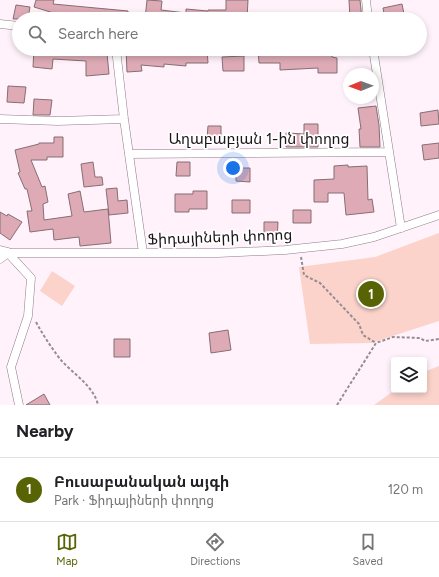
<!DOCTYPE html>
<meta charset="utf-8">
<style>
:root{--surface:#fff;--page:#f6f6f6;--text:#202124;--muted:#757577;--line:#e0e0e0;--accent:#586303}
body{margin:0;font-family:Figtree,"Noto Sans Armenian",sans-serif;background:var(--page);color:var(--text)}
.controls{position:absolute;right:12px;bottom:12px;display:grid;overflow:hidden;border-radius:4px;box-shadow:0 2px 6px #0003}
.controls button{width:36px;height:36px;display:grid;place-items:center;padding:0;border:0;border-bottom:1px solid var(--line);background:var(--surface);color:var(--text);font:20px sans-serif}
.compass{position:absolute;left:343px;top:68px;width:36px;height:36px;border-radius:50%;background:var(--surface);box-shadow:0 2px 6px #0003;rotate:269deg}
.you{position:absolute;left:233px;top:168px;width:14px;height:14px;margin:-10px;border:3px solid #fff;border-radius:50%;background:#1a73e8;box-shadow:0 0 0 6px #1a73e833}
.badge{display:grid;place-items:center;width:26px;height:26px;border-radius:50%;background:var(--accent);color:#fff;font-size:13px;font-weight:700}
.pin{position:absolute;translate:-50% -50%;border:2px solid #fff;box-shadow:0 1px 4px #0006}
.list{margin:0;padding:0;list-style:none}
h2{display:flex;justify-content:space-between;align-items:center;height:52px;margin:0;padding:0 16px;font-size:17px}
h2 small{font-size:13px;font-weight:400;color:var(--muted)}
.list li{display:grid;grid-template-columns:26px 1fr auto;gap:12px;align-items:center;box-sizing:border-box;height:64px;padding:0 16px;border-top:1px solid var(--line)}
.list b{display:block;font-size:15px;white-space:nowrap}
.list p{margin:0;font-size:13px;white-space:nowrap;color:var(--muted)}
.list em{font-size:13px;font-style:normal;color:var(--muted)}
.icon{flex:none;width:22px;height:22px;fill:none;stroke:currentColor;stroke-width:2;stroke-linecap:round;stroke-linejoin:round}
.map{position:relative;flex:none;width:439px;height:405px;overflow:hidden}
.search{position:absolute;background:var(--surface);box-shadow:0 2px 6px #0003;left:12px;right:12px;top:12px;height:44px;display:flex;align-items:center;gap:10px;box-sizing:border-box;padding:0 14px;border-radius:22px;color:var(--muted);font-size:15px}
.sheet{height:116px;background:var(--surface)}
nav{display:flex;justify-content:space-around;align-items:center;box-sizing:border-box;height:56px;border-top:1px solid var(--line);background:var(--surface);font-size:11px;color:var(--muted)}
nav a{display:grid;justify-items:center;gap:2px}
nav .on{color:var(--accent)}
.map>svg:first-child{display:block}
.green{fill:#fbd3ca}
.building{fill:#ddaab5;stroke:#866e73}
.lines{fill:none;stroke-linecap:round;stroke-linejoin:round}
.minor-casing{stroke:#8e7c89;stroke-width:9}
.tertiary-casing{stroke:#8e7c89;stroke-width:11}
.path{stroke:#968c93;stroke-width:2;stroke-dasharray:3 2;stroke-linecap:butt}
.minor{stroke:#fff;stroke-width:8}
.tertiary{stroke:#fff;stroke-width:10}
.labels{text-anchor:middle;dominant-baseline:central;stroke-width:3.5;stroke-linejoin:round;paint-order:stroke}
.street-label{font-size:15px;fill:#1c151a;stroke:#fff}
</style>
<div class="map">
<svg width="439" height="405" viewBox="0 0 439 405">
<rect width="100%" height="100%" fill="#fff2fb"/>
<!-- green -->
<path class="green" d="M439,233V321L371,343L310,344L299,267L375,257Z
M52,271L75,286L62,306L40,291Z
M439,366V405H374L395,390H424V372Z"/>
<!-- building -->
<path class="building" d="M36,0H54L53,4L128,11V19H60V15L34,7Z
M147,0L162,1L161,10L186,13V9L208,11V10H226V0H248L247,19H145Z
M349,0H360L362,19H350Z
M402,4L405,19H385L383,8Z
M16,5L30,7L28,19H13Z
M34,49H75V54L107,53L109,74L86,76V61L53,59L52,69L33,67Z
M126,49H207L208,63H186V66L164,64V67L141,65L142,71L127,72Z
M258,49H332V57L337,58V73H318V68L280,70V63H259Z
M244,56V71H223L222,57Z
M8,86L26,87L24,103L7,102Z
M34,99L52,100L50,115H33Z
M376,106L379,125L380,147H360L359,129H361L358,108Z
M438,110L439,124L421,126L420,113Z
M304,124H318V147H286V133L304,134Z
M208,126H221V139H207Z
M54,137H63V157H47V160H31L42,187L45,186L48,202L43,204L44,220L72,216L68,194L80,191L84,212L108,209L111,243L80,246L79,237L54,240L53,229L30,232L27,211H32L27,189H25L18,173L20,172L15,150L39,144V143H54Z
M439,143V158L424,160L422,145Z
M93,162L95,177H102L103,185L84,187L81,164Z
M177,162H190V176H176Z
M348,165V167L367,166L368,200L372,199L374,212L346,215L344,193H328V202H314V180L334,179V166Z
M236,168H250V182L236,181Z
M117,188L118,201L127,200L128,213L109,215L106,189Z
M193,191H207V209H189V212H175V194H193Z
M232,200H250V213H232Z
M293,210H311V223H293Z
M0,212L7,216L8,214L22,222L10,240L0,233Z
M264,222H278L277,241L264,240Z
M228,330L231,350L211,353L209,333Z
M114,339H130V357H114Z
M44,394L50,405H26Z"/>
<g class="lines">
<!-- minor casing -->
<g class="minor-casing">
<path id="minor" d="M366,0L368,19
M0,24L19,26
M116,49L124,119L143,253
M373,49L401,228
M0,119L58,121L124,119
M129,154L389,152
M8,253L31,278L28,316L11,367L19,405
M0,259L8,253H218L285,250L342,244L374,237L439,215"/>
</g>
<!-- tertiary casing -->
<g class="tertiary-casing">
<path id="tertiary" d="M0,251L8,253"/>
</g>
<!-- path -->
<path class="path" d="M301,257L304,275L320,283L359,324L363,335L376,343
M36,322C43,335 51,347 60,359C72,373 94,386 98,405
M337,405L376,343L393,337L420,338L425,341L439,339"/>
<!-- minor -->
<use href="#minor" class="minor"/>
<!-- tertiary -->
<use href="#tertiary" class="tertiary"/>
</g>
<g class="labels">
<!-- street labels -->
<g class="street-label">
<text x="259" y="139">Աղաբաբյան 1-ին փողոց</text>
<text transform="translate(220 237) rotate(-2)">Ֆիդայիների փողոց</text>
</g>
</g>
</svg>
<div class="controls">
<button><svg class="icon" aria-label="layers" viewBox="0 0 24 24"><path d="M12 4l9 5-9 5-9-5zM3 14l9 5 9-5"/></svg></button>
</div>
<svg class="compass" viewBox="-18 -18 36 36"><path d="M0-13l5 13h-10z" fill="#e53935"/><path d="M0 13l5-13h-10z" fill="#757577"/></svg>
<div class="you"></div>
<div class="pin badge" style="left:371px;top:294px">1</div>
<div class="search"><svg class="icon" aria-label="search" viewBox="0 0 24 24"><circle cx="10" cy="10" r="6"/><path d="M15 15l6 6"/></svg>Search here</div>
</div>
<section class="sheet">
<h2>Nearby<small></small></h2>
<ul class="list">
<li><span class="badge">1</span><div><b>Բուսաբանական այգի</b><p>Park · Ֆիդայիների փողոց</p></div><em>120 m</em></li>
</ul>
</section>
<nav>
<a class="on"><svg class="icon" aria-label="map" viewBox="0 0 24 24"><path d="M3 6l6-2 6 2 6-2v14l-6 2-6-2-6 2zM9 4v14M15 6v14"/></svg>Map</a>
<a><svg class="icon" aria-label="directions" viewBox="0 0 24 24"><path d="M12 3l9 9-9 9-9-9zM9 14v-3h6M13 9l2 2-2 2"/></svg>Directions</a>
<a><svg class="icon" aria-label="saved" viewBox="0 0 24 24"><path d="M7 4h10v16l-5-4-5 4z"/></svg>Saved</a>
</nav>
